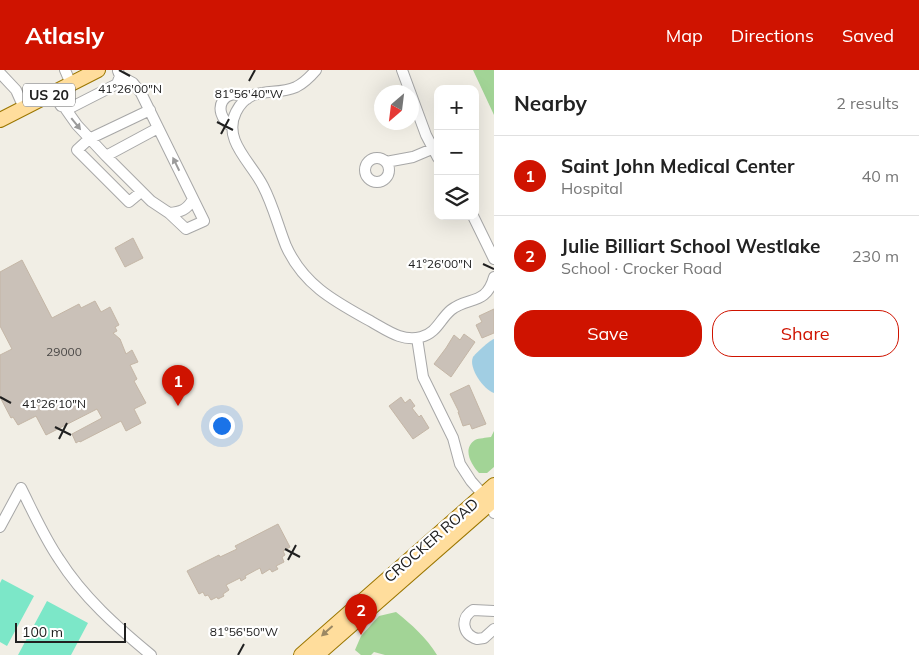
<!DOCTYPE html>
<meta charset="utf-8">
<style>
:root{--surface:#fff;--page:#f2f2f2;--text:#222;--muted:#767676;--line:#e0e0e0;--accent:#cf1300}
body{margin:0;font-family:Mulish,sans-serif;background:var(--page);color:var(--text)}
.controls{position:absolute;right:15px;top:15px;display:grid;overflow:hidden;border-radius:10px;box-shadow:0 5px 20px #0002}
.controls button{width:45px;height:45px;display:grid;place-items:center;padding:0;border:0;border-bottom:1px solid var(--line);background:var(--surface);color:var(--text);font:25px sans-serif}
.compass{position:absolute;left:374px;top:15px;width:45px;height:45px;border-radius:50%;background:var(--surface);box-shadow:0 5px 20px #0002;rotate:208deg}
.scale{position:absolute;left:15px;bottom:12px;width:111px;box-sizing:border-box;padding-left:5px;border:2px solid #202020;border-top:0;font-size:14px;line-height:18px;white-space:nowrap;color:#202020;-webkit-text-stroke:4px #fff;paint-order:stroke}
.you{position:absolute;left:221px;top:355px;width:18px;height:18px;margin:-12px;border:4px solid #fff;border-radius:50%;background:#1a73e8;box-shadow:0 0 0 8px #1a73e833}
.badge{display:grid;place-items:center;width:32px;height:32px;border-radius:50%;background:var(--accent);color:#fff;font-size:16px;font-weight:700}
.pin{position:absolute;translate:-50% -41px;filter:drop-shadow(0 1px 2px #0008)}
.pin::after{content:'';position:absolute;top:26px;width:18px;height:15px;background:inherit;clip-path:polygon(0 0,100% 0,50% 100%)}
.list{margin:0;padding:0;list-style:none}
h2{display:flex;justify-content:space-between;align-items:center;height:65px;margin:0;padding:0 20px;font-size:21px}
h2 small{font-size:16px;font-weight:400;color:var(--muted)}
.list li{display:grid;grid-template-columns:32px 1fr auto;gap:15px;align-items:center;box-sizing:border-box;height:80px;padding:0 20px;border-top:1px solid var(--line)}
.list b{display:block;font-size:19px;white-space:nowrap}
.list p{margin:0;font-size:16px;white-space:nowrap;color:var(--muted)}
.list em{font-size:16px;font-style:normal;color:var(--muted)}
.actions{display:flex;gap:10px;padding:15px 20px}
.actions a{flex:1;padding:11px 0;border:1px solid var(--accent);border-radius:20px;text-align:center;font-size:18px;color:var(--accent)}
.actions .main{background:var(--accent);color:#fff}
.icon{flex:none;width:28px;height:28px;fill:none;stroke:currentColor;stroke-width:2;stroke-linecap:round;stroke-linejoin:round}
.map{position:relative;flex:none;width:494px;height:585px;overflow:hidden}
header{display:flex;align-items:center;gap:30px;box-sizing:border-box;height:70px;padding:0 25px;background:var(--accent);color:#fff}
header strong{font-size:24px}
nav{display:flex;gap:28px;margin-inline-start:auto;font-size:18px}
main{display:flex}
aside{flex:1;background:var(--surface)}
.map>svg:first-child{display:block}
.forest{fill:#a2d496}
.pitch{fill:#7ce7c8}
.water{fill:#a1cee3}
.building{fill:#cac1b8;stroke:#c4b6a6}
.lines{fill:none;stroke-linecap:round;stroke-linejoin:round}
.minor-casing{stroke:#a7a7a7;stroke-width:12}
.major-casing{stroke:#9b7600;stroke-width:16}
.minor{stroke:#fff;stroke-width:10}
.major{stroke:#ffdd9c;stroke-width:14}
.oneway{fill:#9b9b9b}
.oneway2{fill:#9b8864}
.ticks{fill:none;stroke:#202020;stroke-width:2}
.labels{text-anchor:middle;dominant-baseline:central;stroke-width:4.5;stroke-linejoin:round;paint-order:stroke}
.number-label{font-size:12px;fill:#4a4846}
.shield{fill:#fff;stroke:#636363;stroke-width:1}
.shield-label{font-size:14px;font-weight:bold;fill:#202020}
.street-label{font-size:15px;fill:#202020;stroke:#fff}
.ticks-label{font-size:12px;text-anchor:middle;fill:#202020;stroke:#fff;stroke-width:4.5;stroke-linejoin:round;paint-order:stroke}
</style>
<header>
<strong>Atlasly</strong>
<nav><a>Map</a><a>Directions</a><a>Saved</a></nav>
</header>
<main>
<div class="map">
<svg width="494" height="585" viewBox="0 0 494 585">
<rect width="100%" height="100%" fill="#f1eee5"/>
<!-- forest -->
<path class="forest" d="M473,0H494V45Z
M494,361V397L487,403H479C471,394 462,379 475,370C479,368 486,368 491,367Z
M396,542C412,555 426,567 437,585H385L374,582L371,585H361L355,580L361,566L379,546Z"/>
<!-- pitch -->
<path class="pitch" d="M2,509L34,526L7,576L0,572V513Z
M47,531L88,553L71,585H18Z"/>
<!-- water -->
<path class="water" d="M494,269V323C484,320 468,298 473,287C475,284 490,270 494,269Z"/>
<!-- building -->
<path class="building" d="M133,168L143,188L125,197L115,178Z
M22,190L52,248L79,234L81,238L95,231L101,242L110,237L119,255L115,257L117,261L113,263L120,269L126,284L132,280L138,292L130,295L137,309L134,311L146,333L134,339L141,353L126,361L121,351L80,372L79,371L76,373L72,364L102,348L97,339L46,365L36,346L18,355L13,347L11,348L0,327V285L12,279L0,256V202Z
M494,239V263L482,268L476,255L482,252L479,246Z
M464,264L475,272L451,307L434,294L446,278L454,265L460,270Z
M469,315L486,354L472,359L470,354L463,356L458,342H459L450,324Z
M401,327L405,333L410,329L415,336L412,338L419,347L421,345L429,358L413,369L389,336Z
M278,454L290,477L283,481L285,485L282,487L284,492L276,496L278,499L272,502L270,499L262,504L260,498L256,500L245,506L246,508L241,511L240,508L226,515L229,520L223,524L224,526L218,529L217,527L211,530L208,525L205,526L203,522L199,524L187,501L219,485L220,487L237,479L235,476Z"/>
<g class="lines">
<!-- minor casing -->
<g class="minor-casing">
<path id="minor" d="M65,0L71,14
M316,0C310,7 304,13 296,17C274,27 250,14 236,42C222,70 251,92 263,116C273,135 278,156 286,176C304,216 336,232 372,252C388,261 403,272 421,267C437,263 440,249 451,240C468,226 486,236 494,207
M402,0L426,65L438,88
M0,3L16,20L24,38
M53,23L61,36L70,38L117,14L120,6L118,1
M65,38L77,55L106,86L158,58
M232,57C208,40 226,14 247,29
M106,86L151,131L169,143L186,159L204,151L141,23L133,13L120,6
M365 100a12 12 0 1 1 24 0a12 12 0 1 1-24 0Z
M386,92L413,87L432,79
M141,122L129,132L77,80L89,69L150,40
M169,143C181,142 187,140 193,129
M473,146L494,189
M417,268L423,307L453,368L460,394L471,411L493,436L494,443
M21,418C33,442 44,467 59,489C83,527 117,557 151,585
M0,457L21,418
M494,541L473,540C460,548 462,564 477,569L484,568L494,559"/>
</g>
<!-- major casing -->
<g class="major-casing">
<path id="major" d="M0,50L98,0
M301,585L494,415
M317,585L494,430"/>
</g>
<!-- minor -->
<use href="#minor" class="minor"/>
<!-- major -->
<use href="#major" class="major"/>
</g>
<!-- one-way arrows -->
<defs><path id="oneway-solid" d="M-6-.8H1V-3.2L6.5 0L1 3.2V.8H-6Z" transform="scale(1.25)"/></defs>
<g class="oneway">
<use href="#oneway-solid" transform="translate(76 54) rotate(51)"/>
<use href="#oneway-solid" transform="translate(176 94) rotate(-116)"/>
</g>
<use class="oneway2" href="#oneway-solid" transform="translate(327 561) rotate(138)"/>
<!-- ticks -->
<path class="ticks" d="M119,0L130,6M249,11L255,0M217,52L233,60M221,64L229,49M483,194L494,199M0,327L11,333M55,357L71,365M59,369L67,353M285,479L300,487M288,490L296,475M238,585L244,574"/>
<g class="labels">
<!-- number labels -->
<g class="number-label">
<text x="64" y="281">29000</text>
</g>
<!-- shield labels -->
<rect class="shield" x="23" y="13.5" width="52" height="23" rx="4"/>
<g class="shield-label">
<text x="49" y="25">US 20</text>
</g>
<!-- street labels -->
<g class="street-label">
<text transform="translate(431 470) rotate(-41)">CROCKER ROAD</text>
</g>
</g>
<g class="ticks-label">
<text x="130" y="23">41°26'00"N</text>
<text x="249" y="28">81°56'40"W</text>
<text x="440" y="198">41°26'00"N</text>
<text x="54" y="338">41°26'10"N</text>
<text x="244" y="566">81°56'50"W</text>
</g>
</svg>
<div class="controls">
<button>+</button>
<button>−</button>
<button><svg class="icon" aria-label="layers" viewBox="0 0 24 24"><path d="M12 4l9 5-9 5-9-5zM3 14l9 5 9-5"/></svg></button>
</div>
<svg class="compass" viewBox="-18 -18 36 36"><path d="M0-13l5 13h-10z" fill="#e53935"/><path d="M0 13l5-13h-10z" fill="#767676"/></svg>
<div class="scale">100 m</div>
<div class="you"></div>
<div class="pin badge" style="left:178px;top:336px">1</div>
<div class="pin badge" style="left:361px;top:565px">2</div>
</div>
<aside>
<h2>Nearby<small>2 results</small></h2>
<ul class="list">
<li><span class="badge">1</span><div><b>Saint John Medical Center</b><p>Hospital</p></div><em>40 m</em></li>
<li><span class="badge">2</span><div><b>Julie Billiart School Westlake</b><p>School · Crocker Road</p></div><em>230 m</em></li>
</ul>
<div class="actions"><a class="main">Save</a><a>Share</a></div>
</aside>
</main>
